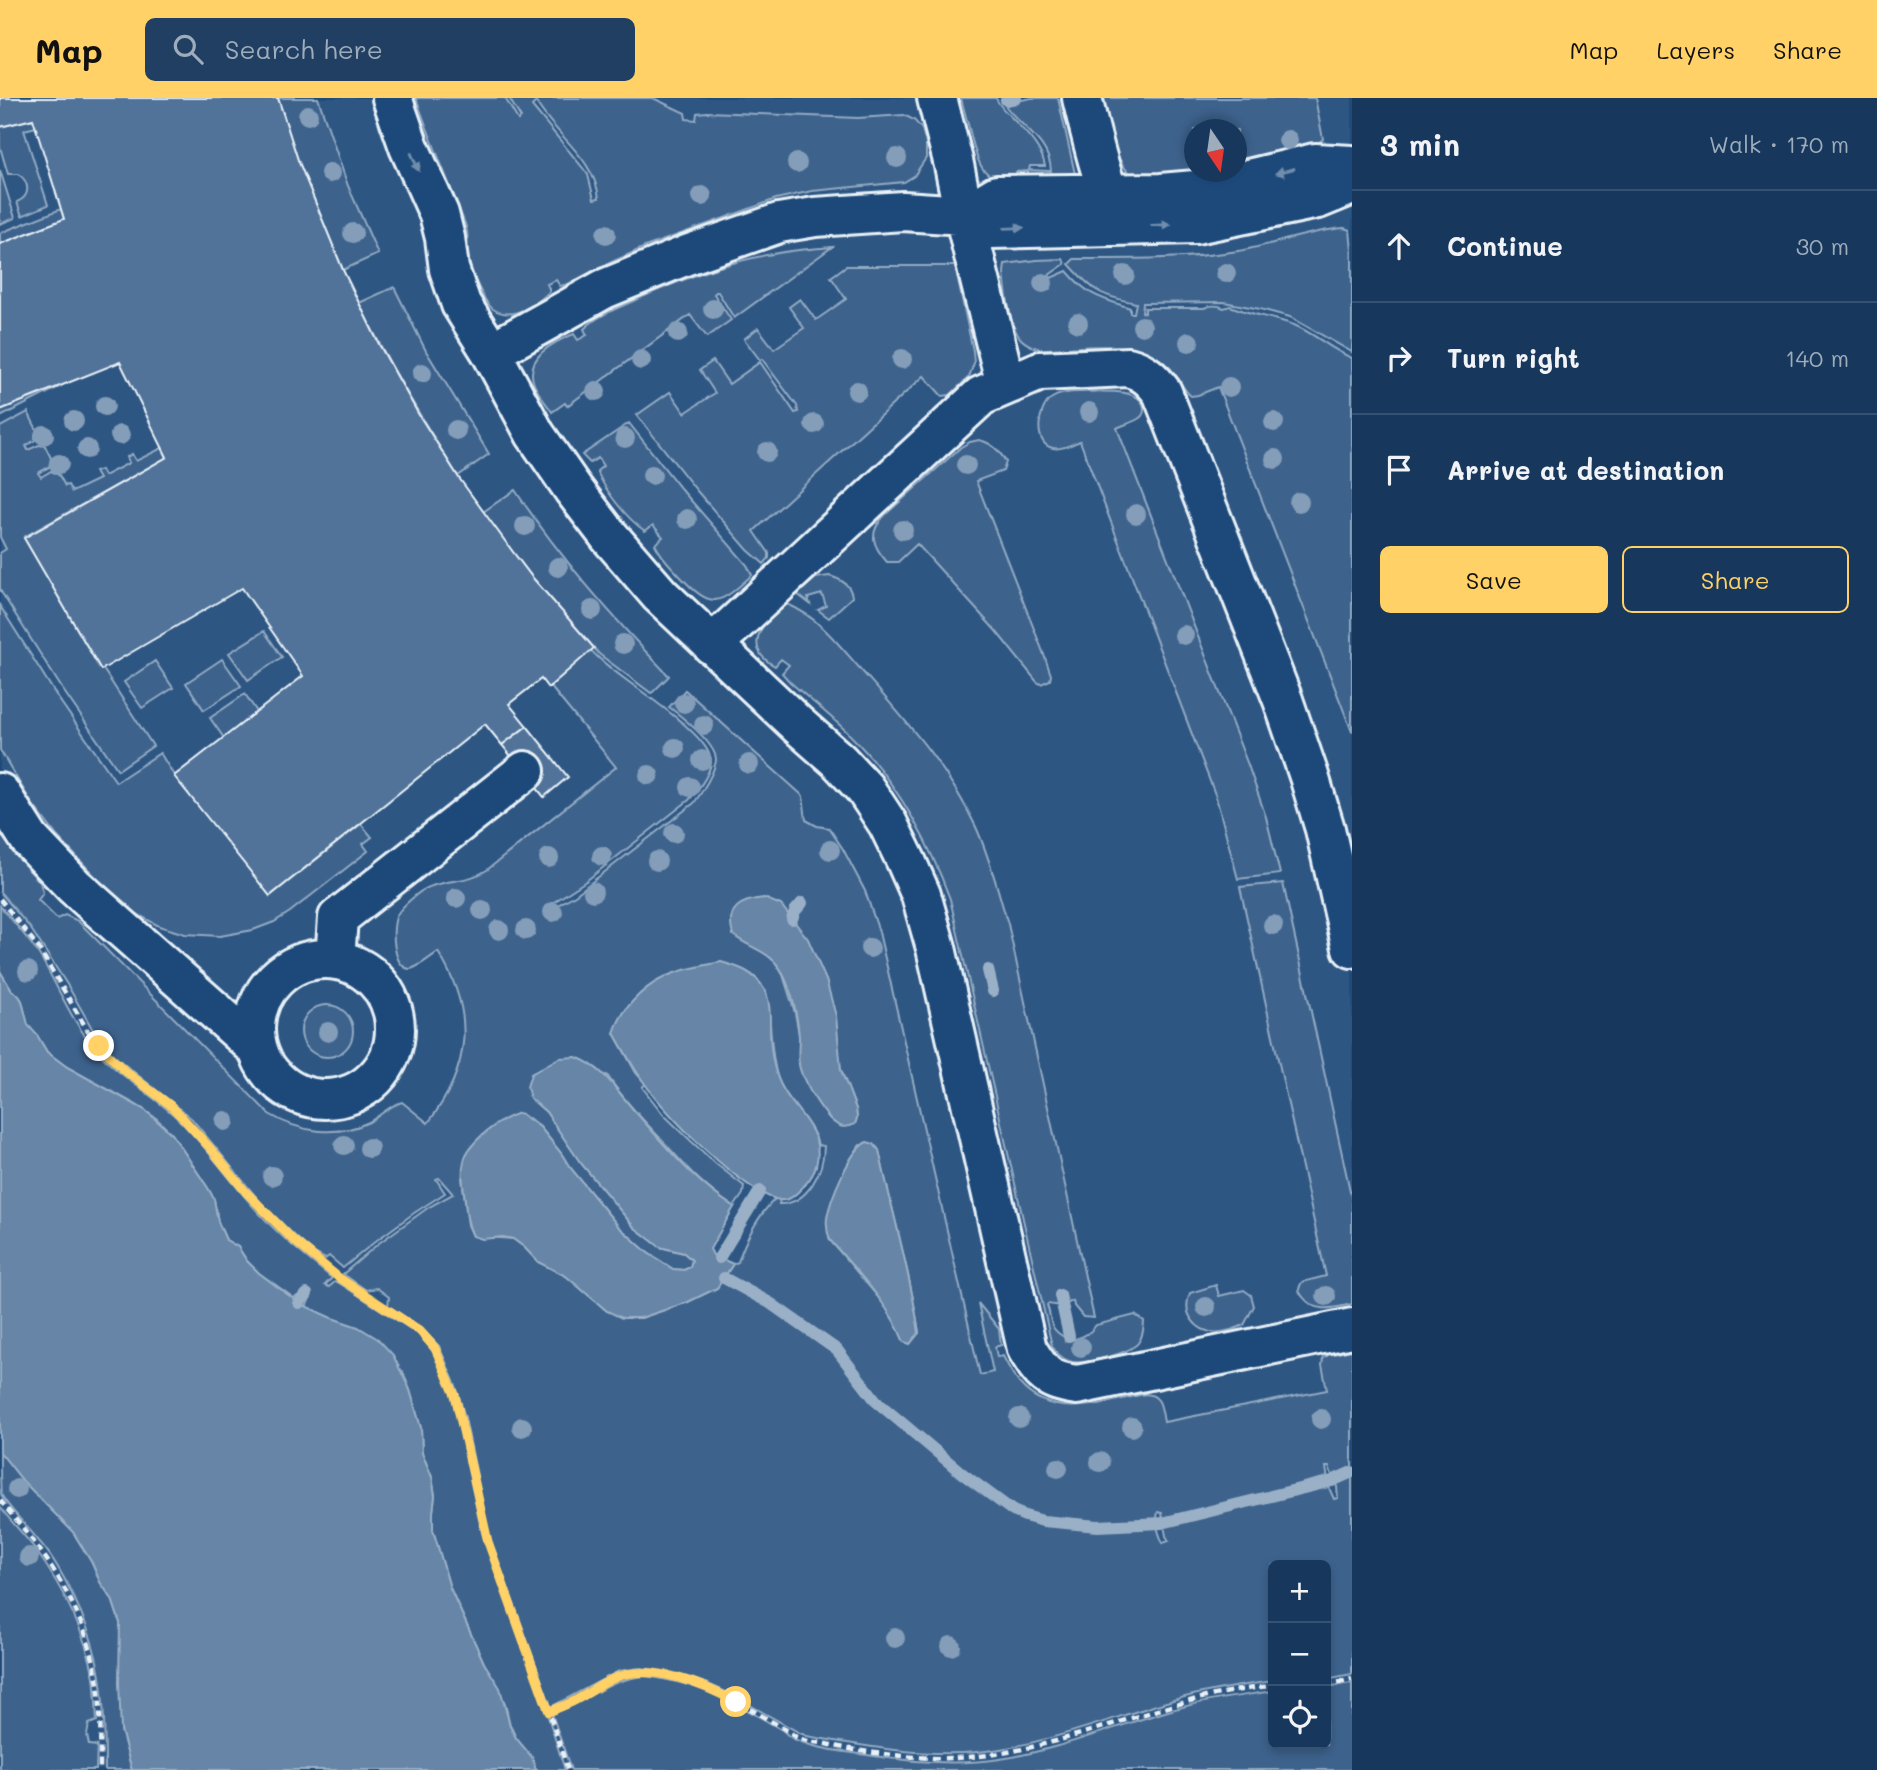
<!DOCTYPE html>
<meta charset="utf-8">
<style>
:root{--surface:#17385c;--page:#203f62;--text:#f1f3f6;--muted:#9eacbb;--line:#365272;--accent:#ffd166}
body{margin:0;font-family:Mali,sans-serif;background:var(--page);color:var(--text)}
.controls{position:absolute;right:21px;bottom:21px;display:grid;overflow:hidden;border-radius:10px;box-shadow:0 4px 10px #0003}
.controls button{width:63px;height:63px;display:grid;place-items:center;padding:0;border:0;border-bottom:2px solid var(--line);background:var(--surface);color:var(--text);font:35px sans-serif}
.compass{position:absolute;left:1184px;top:21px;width:63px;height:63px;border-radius:50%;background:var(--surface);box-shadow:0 4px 10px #0003;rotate:167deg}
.stop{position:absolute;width:21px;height:21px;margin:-16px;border:5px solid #ffd166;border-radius:50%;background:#fff}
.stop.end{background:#ffd166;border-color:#fff;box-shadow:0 2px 7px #0008}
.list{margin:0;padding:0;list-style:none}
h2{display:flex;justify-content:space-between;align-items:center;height:91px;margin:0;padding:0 28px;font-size:30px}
h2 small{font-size:23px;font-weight:400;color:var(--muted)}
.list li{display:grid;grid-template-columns:46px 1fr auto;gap:21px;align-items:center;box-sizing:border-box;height:112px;padding:0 28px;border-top:2px solid var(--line)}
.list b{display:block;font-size:26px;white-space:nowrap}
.list em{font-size:23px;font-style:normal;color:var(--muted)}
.actions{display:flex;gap:14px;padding:21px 28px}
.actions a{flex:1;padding:16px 0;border:2px solid var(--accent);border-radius:10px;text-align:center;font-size:24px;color:var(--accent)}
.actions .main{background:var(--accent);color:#111}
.icon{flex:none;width:38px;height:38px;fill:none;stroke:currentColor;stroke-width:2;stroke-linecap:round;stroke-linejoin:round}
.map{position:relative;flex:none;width:1352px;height:1672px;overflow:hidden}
header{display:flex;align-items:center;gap:42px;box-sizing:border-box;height:98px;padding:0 35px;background:var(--accent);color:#111}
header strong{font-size:33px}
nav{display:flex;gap:38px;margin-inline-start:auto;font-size:24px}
.search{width:490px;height:63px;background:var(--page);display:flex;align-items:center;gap:18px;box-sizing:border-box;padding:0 24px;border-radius:10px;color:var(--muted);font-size:26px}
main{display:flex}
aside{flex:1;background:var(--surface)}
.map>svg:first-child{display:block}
.built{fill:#2e5683;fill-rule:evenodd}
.green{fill:#3c628c;stroke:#92aac2;stroke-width:2;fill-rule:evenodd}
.water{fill:#6685a7;stroke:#9ab0c7;stroke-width:2}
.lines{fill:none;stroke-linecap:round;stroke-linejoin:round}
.stream{stroke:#9ab0c7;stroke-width:12}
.building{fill:#517399;stroke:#e8f1f8;stroke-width:2}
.minor-casing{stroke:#e8f1f8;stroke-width:44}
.path{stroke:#e8f1f8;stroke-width:4.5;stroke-dasharray:7 5;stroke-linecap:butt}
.minor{stroke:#1f4a7a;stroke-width:38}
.tree{fill:#849eb9}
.oneway{fill:#6f8dac}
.route{stroke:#ffd166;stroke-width:9}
</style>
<header>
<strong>Map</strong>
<div class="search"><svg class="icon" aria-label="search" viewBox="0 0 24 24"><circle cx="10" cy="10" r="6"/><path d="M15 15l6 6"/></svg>Search here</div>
<nav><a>Map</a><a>Layers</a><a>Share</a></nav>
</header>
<main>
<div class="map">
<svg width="1352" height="1672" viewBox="0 0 1352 1672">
<rect width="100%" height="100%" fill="#1f4a7a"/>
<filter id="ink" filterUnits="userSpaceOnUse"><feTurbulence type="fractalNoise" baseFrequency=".0143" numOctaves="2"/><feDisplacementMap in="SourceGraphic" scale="14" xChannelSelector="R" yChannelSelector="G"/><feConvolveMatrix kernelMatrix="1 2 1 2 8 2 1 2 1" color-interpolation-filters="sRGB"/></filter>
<g filter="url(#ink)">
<!-- built -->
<path class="built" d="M0,0H1352V1672H0ZM1195,32H1237V74H1195ZM1273,1467H1326V1646H1273Z"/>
<!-- green -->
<path class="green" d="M278,0H318L348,88L378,156L343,172L298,62Z
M416,0H505L518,22L521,20L509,0H653L685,15L686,21L696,22L697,15L707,14L858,20L904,17L914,22L922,31L926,45V60L914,78L904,84L812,93L776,101L645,149L603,168L568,186L560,188L556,182L547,186L550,193C537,206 513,224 493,211C487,207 484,200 481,194C476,184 471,175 469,164C466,151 470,138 465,126C449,84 431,43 416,0ZM536,4C555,37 595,61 599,100L594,101L588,77L583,70L532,8Z
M961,0H996C1000,10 1007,14 1014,22C1026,35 1042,50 1045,68H1030L1029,72L1051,73C1050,43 1020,29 1004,6L1031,0H1058L1075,76L1073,79H1028V73L1016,74V80C982,87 978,64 971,38C968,25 964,13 961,0Z
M1104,0H1315L1323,41L1310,51L1237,71V32H1195V74H1222L1132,77C1113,65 1110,22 1104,0Z
M33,21L36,29L24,32L48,107L22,118L17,104C32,98 29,83 18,76H8L0,49V29Z
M0,72L15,120L0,126Z
M61,111L64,121L0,146V135Z
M1344,130L1350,132L1352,153V254L1290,219L1260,211L1224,204L1143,205L1142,214L1145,215V210H1204C1210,207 1218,207 1224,210L1230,208C1251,217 1273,219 1294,227C1314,235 1331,252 1352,260V634L1218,289L1198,297L1191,298C1181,290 1178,276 1168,268C1133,238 1083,251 1041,251C1033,249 1027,247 1021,241C1009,228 1006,192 1004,175L1005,166L1037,162L1063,161L1065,166L1049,177L1051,180L1067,173C1088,198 1100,200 1130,210V215H1134L1136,205C1100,198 1093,193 1069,166L1074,161C1129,161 1184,162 1238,153C1273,147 1308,133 1344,130Z
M832,149L734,220L718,194H716L714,196L731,222L707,239L690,217L567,308L565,305L552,314C546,305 538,296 534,286C524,259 553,244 574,236L578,242L587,237L584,231C599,216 621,209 640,200C682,182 727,163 773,156C792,152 812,151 832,149Z
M846,168H955L973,253L974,265L969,279L950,297L942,298L924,278L754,433L769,455V460L764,466L748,452L697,393L637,317L670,294L685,315L715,295L700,272L713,263L729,286L760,264L795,315L798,314L797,308L762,261L760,262L744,241L758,230L774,251L804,230L789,209L800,201L816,222L846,201L831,179Z
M394,189L426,253L489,356L458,378C422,322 388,265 359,205Z
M63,287L0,319V312Z
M1079,294C1094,294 1145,288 1144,312C1144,317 1141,319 1138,321C1131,325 1123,327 1117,330L1248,667L1266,719L1280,776L1238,781L1216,699L1080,343C1072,346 1062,352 1053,350C1033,347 1037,310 1052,300C1060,295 1070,294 1079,294Z
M28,314L37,332L35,337V342L26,348L28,352L39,347L45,348L51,360L49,369L38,375L41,379L51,373L59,377L65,388L68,387L72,394L99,381L95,374L101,372L104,378L129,365L127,359L132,356L136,363L162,350L167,359L24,439L100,571H103L153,648L118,672L63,592L0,492V455L6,451L0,439V329Z
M629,325L681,391L747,467L752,477C719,507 712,513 679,477C670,467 661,459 655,446L663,439L653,427L645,433C627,421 605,393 597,373L603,368L598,360L590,365L582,357Z
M979,342C992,345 999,352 1006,364L1003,373L976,383L1043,554L1051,577L1050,582L1041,586L1037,584L996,533L917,446L898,464H887C872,447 868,435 885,417L961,349L970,344Z
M515,392C559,459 613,520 669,578L653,594L651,595L599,556L532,479L483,414Z
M829,478C841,481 851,487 852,499L829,520L818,512L826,508L822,496L808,500L810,506L797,496L816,480Z
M787,506C819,519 840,548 862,573C905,622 948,669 976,729C990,760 998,793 1008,826L1094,1220L1083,1219L1074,1208L1073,1203L1061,1208L1048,1206L1047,1207C1053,1223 1047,1229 1064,1239L1065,1243C1077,1241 1089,1238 1096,1227L1135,1217L1144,1223C1144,1230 1143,1238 1138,1245C1130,1255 1081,1268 1069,1263C1061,1260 1056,1255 1052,1248L950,801C927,739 894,680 847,634C829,616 809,601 790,584L782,575L789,567L781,561L775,568C759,560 752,547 762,530C767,521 779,513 787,506Z
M0,508L58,600L116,684L160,655L175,679L270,798L361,726L372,739L363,746L368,753L290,814L274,824L253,832L220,838L185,836L159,828L137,816L111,795L57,738L31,704L0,652Z
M264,533L282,559L248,582L229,555Z
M591,552C611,578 714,634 711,665C709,678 697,693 689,702L586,783L551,806L554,809L575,797L694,705C701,696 716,672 716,661C715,645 681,618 669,609L685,592L803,698L806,722L817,728L829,730L843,751L865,793L879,834L980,1277L993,1274L978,1205L999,1231L1001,1247L995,1249L997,1259L1003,1258C1008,1268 1013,1278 1020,1286C1053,1324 1105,1304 1145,1296C1162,1297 1161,1310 1164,1324L1327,1292L1322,1267L1323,1261L1328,1257L1352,1252V1576L1326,1581V1467H1273V1583C1236,1588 1199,1594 1163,1605C1103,1623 1040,1648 977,1654C921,1659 863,1648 807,1638L800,1635L728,1595L708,1586L675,1576L641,1570L619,1573L551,1609L489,1437L465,1320L456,1288L439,1248L423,1232L388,1208L389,1199L377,1190L366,1192L343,1176L379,1145L429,1109L453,1096L439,1080L436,1081L445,1095L414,1115L377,1142L343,1170L329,1158L325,1161L314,1155L299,1142L261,1105L192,1021L114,958L101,946L68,888L31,831L0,794V736L28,771L40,784L43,795L38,802L57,821L65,817L78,823L269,1016C299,1034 336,1040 369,1024C380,1018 390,1007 402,1004L428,1025C471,969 476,915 438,854C432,858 416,871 410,871C392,869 391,829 397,817C401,809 409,803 416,797C437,779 465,787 487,772L616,669L550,588ZM738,840L826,882L841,972L856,1011L857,1020L855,1026L830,1021L815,999L800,970L799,936L795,915L783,877L773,860ZM721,864L766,893C772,922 769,953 778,981C787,1006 811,1021 818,1047L824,1048C824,1072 808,1107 779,1106L780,1102L776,1100C759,1116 745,1142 738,1164L733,1166L717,1190L688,1204L641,1220L607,1213L566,1178L538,1164L524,1149L513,1141L473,1138L468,1127L462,1080L529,1020L540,1029L561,1055L569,1068L618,1128L648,1155L673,1171L684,1172L690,1169L692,1162L684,1155L660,1149L634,1129L580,1064L546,1014L530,1000L607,977C623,1001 643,1022 663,1043C685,1068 706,1092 734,1109L743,1096L744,1088L716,1066L691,1043L663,1016L642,989L646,986L636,975L614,935L664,879ZM860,1047L879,1053C892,1114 910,1173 919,1235L904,1244L897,1228L884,1206L830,1142L827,1122L832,1103L850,1062ZM1326,1369H1329L1337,1389L1338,1400L1334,1401L1329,1390ZM1158,1414L1162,1415L1166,1438L1169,1443L1163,1445C1158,1435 1155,1425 1158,1414Z
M222,561L241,588L204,612L186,585Z
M155,563L173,590L142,610L124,584Z
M245,596L257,614L224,640L210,620Z
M1283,785L1352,1102V1206C1334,1210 1316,1216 1303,1199C1298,1193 1298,1191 1302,1184L1326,1178L1240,789Z
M0,808C14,824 28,840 40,858C59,890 73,927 98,954C120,979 152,996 176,1019C207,1048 231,1085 260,1116C282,1140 307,1160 332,1180L325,1187L329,1189L336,1183L420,1237L437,1259L454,1301L481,1431L544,1606L565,1672H536L531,1659L516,1640L510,1627L505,1605L484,1565L450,1490L433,1432V1414L435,1397L432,1379L422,1355L421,1330L410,1292L403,1274L329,1219L306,1209L311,1198L310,1195L305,1194L294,1200L259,1175L247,1163L238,1149L226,1142L218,1124L214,1101L208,1090L172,1036L156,1020L135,1006L67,969L47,954L37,937L28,928L22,903L19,898L12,893L0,873Z
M301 933a26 26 0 1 1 52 0a26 26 0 1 1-52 0Z
M1216,1187L1219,1198L1244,1192L1251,1197L1254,1208L1244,1227C1227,1235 1205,1240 1192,1222C1186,1214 1186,1205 1190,1195Z
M0,1354L23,1383L73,1434L92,1465L100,1484L112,1501L120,1525L121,1632L132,1672H105C105,1605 104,1557 72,1496C63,1477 52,1457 38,1442C29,1430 7,1409 1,1396C0,1388 0,1364 0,1354Z
M0,1409C11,1424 24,1436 35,1451C62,1489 85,1534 94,1579C96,1594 96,1609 97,1623L89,1626L87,1637L89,1647L97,1648L96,1672H0Z
M644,1578C677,1582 710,1592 740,1608C754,1616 769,1624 782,1632C786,1635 789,1639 794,1641C816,1651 844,1654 867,1657C911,1664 956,1668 1000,1661C1061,1652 1119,1626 1179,1610C1210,1601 1242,1598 1273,1593V1646H1326V1589L1352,1585V1672H571L552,1616C583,1604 610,1581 644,1578Z"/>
<!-- water -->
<path class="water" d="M764,800L781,807L808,841L826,882L836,918L841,972L856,1011L857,1020L855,1026C851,1028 845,1030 840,1028C826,1023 804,985 800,971C797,961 799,949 799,939C798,919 792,894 783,876C772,853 752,852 733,837C725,810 741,802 764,800Z
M721,864C739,869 755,874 764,891C770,901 770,916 770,927C770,945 772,968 780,985C792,1012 823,1030 817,1063C815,1077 807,1085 798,1094C793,1099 788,1103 780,1102C748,1097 682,1031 661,1006C642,985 628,960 614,935C621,912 641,891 663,880C680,871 702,868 721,864Z
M0,873L12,893L19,898L22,903L28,927L37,937L47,954L67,969L145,1012L172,1036L208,1090L214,1101L218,1124L226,1142L238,1149L247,1163L259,1175L299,1205L329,1219L358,1229L378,1241L393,1257L410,1292L421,1330L422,1355L432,1379L435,1398L433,1414V1432L450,1490L484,1565L500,1590L510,1628L516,1640L532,1659L536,1672H132L121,1632L119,1585L120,1525L112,1501L100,1484L92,1465L73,1434L23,1383L0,1354Z
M576,959C604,970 614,989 632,1010C663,1045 694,1084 734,1109L710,1151L713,1157L733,1166L717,1190L688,1204L641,1220H622L607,1213L566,1178L538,1164L524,1149L513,1141L503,1139L482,1141L473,1138C467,1126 466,1115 465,1101C463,1088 461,1075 464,1063C468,1044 502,1019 520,1015L540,1029L561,1055L569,1068L618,1128L648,1155L673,1171L684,1172L690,1169L692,1162L684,1155L660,1149L634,1129L580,1064L546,1014L530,1000L527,989L531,976L559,960Z
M867,1044L874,1046L879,1052C892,1114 910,1173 919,1235L910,1246L904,1244C888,1204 857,1174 830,1142C827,1134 826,1128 827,1120C830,1102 850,1051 867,1044Z"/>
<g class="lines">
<!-- stream -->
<path class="stream" d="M1006,2L1016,0
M792,821L795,813L802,805
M988,872L993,893
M719,1160L760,1093
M724,1180L770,1205L837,1252L877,1304L963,1376L1013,1413L1025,1418L1043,1423L1098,1428L1162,1425L1332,1383L1352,1374
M1060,1197L1069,1238
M299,1205L307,1196"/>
</g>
<!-- building -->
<path class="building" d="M0,0H278L298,62L343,172L380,248L419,317L459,380L513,454L532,479L594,550L548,590L541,581L509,606L527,628L502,647L485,626L270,798L174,678L303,578L242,490L101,572L24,440L167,359L120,264L0,312V146L64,121L33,21L0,29Z
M527,628L568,679L544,699L502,647Z"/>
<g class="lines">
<!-- minor casing -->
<g class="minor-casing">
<path id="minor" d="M392,0L409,49L439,116L445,140L449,171L461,206L491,254L535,336L573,391L609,438L660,497L798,627L839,663L865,691L888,726L906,763L921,797L936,850L1027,1251C1042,1276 1047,1283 1077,1287L1352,1230
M937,0L954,67L964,117L1006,287
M1082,0C1092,41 1101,81 1118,120
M964,117L997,97L1161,95L1207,91L1315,65L1352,67
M491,254L604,191L687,157L779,125L815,119L903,113L964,117L991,131L1196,126L1318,101L1352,87
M712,547L981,298L1040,273L1128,269C1144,273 1152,281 1162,294L1283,602L1309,678L1325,731L1352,850
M0,695L30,742L74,788L257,950
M335,861L338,820L525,673
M255 931a70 70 0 1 1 140 0a70 70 0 1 1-140 0Z"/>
</g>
<!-- path -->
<path class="path" d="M0,801L38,849L91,938L104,954L125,973L170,1007L182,1019L211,1051L246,1095L293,1142L338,1179L419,1232L435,1249L451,1285L459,1309L488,1444L549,1614L568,1672
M0,1402C12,1418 26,1432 37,1448C66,1487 89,1533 97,1580C102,1611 100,1641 100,1672
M1326,1585L1339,1584L1352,1581
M550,1614C558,1610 566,1607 574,1603C592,1594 610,1578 631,1576C684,1568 739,1605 783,1630C788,1633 792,1636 796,1639C804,1643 814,1644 822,1645C858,1654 895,1658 932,1660C1052,1664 1156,1597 1273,1588"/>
<!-- minor -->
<use href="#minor" class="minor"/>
</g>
<!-- trees -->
<g class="tree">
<circle cx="308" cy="17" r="10"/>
<circle cx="1288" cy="42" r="10"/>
<circle cx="897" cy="60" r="10"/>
<circle cx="797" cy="65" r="10"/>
<circle cx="330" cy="75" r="10"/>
<circle cx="702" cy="98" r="10"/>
<circle cx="353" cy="135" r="10"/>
<circle cx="606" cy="136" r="10"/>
<circle cx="1226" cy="175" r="10"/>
<circle cx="1125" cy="177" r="10"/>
<circle cx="1043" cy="185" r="10"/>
<circle cx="713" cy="211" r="10"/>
<circle cx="1078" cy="225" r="10"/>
<circle cx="1142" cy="228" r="10"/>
<circle cx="678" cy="235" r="10"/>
<circle cx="1189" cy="244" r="10"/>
<circle cx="902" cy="261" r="10"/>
<circle cx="641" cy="262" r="10"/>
<circle cx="422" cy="275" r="10"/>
<circle cx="1229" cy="289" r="10"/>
<circle cx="596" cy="293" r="10"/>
<circle cx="857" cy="293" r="10"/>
<circle cx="105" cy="308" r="10"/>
<circle cx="1089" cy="314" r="10"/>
<circle cx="74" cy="323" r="10"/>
<circle cx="1274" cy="324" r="10"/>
<circle cx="814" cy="326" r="10"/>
<circle cx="456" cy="332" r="10"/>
<circle cx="44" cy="337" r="10"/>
<circle cx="120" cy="337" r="10"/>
<circle cx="625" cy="340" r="10"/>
<circle cx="87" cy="351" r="10"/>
<circle cx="767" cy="354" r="10"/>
<circle cx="1275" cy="361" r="10"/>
<circle cx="59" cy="366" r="10"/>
<circle cx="966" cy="367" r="10"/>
<circle cx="652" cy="377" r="10"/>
<circle cx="1299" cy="404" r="10"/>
<circle cx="1136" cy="416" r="10"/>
<circle cx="687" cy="421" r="10"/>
<circle cx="525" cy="428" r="10"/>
<circle cx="903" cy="432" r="10"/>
<circle cx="558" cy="469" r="10"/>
<circle cx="592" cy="512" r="10"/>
<circle cx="1184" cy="537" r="10"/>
<circle cx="623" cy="546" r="10"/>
<circle cx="684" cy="605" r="10"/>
<circle cx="704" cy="627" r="10"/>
<circle cx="675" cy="650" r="10"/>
<circle cx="702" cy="662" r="10"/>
<circle cx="749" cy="666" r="10"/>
<circle cx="649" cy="677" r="10"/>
<circle cx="690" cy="689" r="10"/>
<circle cx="674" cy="735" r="10"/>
<circle cx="830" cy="752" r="10"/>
<circle cx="602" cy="758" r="10"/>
<circle cx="549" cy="760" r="10"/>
<circle cx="657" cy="763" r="10"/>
<circle cx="593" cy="794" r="10"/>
<circle cx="456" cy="800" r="10"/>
<circle cx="482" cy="812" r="10"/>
<circle cx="553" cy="814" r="10"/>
<circle cx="1273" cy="827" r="10"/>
<circle cx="499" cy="832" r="10"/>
<circle cx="526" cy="832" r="10"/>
<circle cx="870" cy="850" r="10"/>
<circle cx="28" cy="873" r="10"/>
<circle cx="328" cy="934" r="10"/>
<circle cx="225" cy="1023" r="10"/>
<circle cx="344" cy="1047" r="10"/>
<circle cx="369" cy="1050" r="10"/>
<circle cx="272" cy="1078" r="10"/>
<circle cx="1326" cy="1198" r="10"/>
<circle cx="1206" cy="1209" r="10"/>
<circle cx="1081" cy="1249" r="10"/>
<circle cx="1019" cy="1320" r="10"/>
<circle cx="1321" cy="1321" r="10"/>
<circle cx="522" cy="1329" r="10"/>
<circle cx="1132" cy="1329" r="10"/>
<circle cx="1100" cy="1364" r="10"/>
<circle cx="1058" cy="1370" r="10"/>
<circle cx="17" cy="1391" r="10"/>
<circle cx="29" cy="1459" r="10"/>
<circle cx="895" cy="1540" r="10"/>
<circle cx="951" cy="1548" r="10"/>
</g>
<!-- one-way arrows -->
<defs><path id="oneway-solid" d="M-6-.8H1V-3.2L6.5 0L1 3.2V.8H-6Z" transform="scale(1.75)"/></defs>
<g class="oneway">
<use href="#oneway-solid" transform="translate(415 64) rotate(66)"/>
<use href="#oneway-solid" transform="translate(1285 73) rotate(166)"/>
<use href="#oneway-solid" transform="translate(1161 127) rotate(-2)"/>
<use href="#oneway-solid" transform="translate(1014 130) rotate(-2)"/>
</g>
</g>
<g class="lines" filter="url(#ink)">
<!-- route -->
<path class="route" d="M99,948L125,973L170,1007L182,1019L211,1051L246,1094L293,1142L338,1179L419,1232L435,1250L455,1297L488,1444L549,1614C557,1610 566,1607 574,1603C589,1595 602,1585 617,1579C653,1565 705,1587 736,1604"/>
</g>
</svg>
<div class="controls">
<button>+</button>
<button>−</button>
<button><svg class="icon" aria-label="locate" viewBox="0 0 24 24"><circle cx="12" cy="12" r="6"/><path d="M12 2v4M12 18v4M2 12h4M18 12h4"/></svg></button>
</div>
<svg class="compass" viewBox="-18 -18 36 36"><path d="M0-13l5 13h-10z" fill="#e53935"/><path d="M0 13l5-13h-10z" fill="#9eacbb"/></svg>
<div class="stop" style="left:736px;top:1604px"></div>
<div class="stop end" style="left:99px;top:948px"></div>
</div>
<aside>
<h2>3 min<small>Walk · 170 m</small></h2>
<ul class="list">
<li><svg class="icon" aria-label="ahead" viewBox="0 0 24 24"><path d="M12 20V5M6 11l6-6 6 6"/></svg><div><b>Continue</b></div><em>30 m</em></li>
<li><svg class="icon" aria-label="right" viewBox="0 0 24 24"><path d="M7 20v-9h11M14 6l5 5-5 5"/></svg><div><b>Turn right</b></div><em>140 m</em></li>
<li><svg class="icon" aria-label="arrive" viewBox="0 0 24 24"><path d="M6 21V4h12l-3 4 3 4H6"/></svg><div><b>Arrive at destination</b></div></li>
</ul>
<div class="actions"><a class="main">Save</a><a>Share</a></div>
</aside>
</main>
